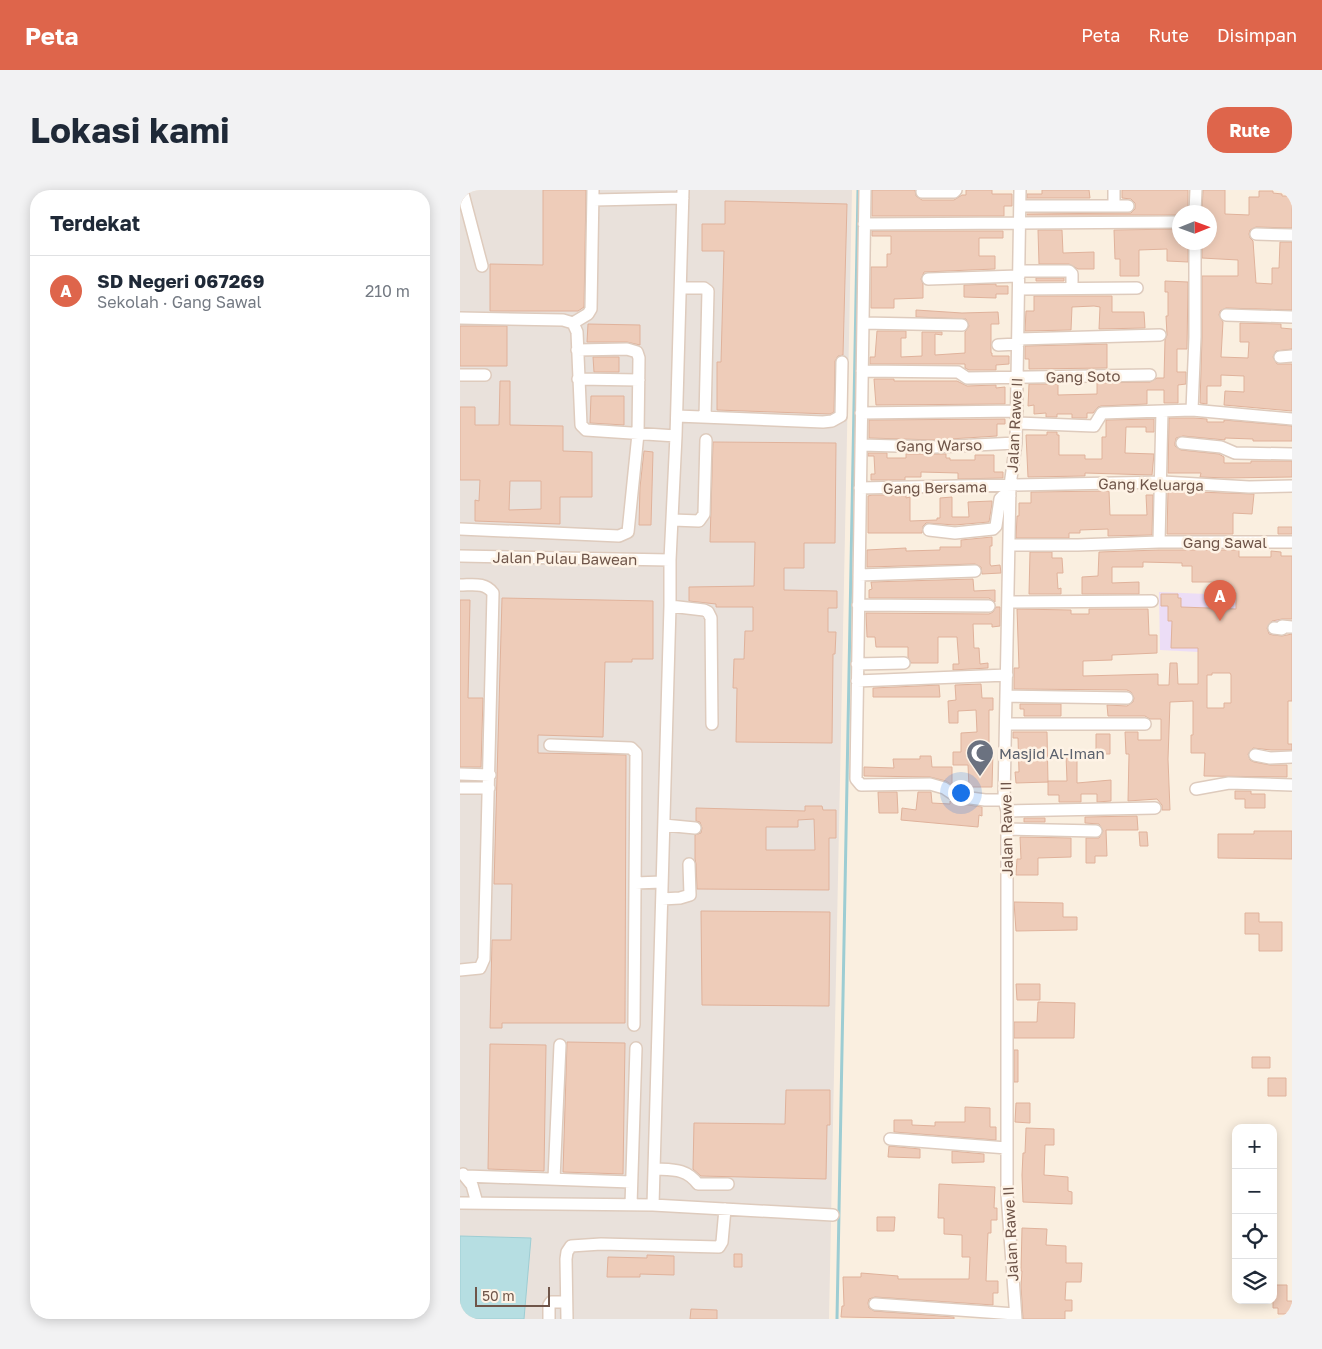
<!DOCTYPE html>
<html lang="id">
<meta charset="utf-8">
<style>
:root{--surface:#fff;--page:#f2f2f3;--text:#1f2937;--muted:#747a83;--line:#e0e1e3;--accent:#de654b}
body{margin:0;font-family:"Golos Text",sans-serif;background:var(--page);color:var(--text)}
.controls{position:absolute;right:15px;bottom:15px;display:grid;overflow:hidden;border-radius:10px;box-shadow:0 2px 12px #0003}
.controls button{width:45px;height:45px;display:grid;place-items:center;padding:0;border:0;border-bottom:1px solid var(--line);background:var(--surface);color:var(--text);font:25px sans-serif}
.compass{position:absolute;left:712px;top:15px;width:45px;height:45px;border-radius:50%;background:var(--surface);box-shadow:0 2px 12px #0003;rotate:89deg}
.scale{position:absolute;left:15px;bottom:12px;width:75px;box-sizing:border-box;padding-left:5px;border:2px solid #6f5549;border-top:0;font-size:14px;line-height:18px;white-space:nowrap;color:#6f5549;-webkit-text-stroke:4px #fef3e6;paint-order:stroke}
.you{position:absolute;left:500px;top:602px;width:18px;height:18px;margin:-12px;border:4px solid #fff;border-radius:50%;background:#1a73e8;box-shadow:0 0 0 8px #1a73e833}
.badge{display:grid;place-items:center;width:32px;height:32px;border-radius:50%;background:var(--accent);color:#fff;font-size:16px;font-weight:700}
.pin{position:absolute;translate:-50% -41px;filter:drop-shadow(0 1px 2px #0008)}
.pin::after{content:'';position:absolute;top:26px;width:18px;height:15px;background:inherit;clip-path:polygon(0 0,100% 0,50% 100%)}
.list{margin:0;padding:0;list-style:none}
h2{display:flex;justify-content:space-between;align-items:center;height:65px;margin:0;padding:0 20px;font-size:21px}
h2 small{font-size:16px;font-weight:400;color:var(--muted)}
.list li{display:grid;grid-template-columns:32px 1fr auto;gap:15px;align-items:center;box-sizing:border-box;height:70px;padding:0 20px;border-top:1px solid var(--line)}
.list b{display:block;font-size:19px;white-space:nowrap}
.list p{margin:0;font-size:16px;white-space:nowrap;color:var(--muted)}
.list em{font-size:16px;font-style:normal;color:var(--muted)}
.icon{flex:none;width:28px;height:28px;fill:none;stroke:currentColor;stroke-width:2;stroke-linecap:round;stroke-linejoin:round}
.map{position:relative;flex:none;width:832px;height:1129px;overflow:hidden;border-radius:20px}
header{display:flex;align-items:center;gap:30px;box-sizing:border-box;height:70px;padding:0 25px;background:var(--accent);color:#fff}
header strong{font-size:24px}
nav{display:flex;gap:28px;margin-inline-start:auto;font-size:18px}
.intro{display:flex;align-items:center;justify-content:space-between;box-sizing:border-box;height:120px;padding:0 30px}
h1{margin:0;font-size:35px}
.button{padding:12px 22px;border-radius:20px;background:var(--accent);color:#fff;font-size:18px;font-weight:700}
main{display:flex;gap:30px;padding:0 30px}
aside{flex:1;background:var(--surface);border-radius:20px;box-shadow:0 2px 12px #0003}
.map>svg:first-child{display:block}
.industrial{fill:#e9e1db}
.education{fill:#ecddf6}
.water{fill:#b6dee2;stroke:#9dcdd3}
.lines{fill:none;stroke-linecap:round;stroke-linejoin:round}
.stream{stroke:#9dcdd3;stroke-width:3}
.building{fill:#eeccb9;stroke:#e0b29b;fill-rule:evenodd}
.minor-casing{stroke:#decbbd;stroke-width:14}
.minor{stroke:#fff;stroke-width:11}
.labels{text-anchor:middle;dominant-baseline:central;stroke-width:5;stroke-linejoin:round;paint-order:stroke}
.street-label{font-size:15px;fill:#6f5549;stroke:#fef3e6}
.worship-label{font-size:15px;fill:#5b616d;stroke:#fef3e6;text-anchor:start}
</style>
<header>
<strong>Peta</strong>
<nav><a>Peta</a><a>Rute</a><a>Disimpan</a></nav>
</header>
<div class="intro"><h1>Lokasi kami</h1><a class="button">Rute</a></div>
<main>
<aside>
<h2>Terdekat<small></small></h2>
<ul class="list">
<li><span class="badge">A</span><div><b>SD Negeri 067269</b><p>Sekolah · Gang Sawal</p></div><em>210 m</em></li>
</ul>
</aside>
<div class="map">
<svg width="832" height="1129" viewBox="0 0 832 1129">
<rect width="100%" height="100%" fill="#faefe0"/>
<!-- industrial -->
<path class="industrial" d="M0,0H392L369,1129H0Z"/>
<!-- education -->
<path class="education" d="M699,402L821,407L818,466L700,460Z"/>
<!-- water -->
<path class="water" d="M0,1046L71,1048L64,1129H0Z"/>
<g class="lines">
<!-- stream -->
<path class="stream" d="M377,1129L398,0"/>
</g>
<!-- building -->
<path class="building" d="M83,0H126L124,117L118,121H30V74L83,75Z
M412,0H455L456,6L462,10H494L502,5H506V0H532V4H552V16H544V26H412Z
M582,0H629L630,8H567V4H582Z
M662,0H728V22H720V25H567V24L671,23L675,19V13L671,9L662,8Z
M743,0H765V24L789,25V7H799V1H813V3L822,4V6H832V38L796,37L790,40L789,44L790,48L793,51L796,93L812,94V78H819L820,52H832V120L766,118L760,121L759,125L763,132L761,167L788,168L789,152H780V133L821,134V138L832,139V159L816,161L813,167L817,174H832V221L764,215L765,201L784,202V186L761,185V196H747V214L740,213L742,147V86H778V70L742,68V52H750V22H742Z
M265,11L387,14L383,165L378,166L375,171L374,222L370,224L257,220V172H261L264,61H242V34H265Z
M720,39V55H728V72L707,71V59L679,60V86H660V69H655L654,40Z
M578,40H602L603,63L634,62V79H618L609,74H579Z
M412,41H543V48H519V66H535V79L464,82L461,89L463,94V108L434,109V118H411V77H427V64H431V46H412Z
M576,88H604V91H576Z
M705,91L728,92L727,159H717V182H726V194L718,195V213H704V200H687V214L641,216L638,217L633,223H627V228H612V224H597V227H586V223L574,224V215L568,216L569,194H598V205L637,204V193L690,192L697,188H704L705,150L707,145L706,126H708V102H705Z
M536,94V96H548V104H536V108L504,107V95Z
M574,106H652V122H684L685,138L639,139L640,117L634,116L612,117L611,140L565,141L566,121H574Z
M456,120L502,123L538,122L539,134H531V163H532V166H549V174L536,175V180H509L505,178V174H410V167H415L417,141H446V148H441V167L462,166V142H482V145L475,144V165L505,163V142L509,136L506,129L456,127Z
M128,134L180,135V155L167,152H127Z
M0,136H47V176H0Z
M647,154V178L569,179V169H565V156Z
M133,167H159V182H134Z
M414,189H434V191H497L507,196L536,195V198L545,197V214L416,215Z
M40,191H50V235L103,236V261L132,262V307H100V334L15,331V310L19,311L20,290H0V217H15V235H39ZM50,291H81V319L49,320Z
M131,206H164V235L130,233Z
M709,228H734L747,229V232H764V230L832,236V251H793V249L765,248V250L723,246L716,248L715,253V256L721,260L759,264L764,267V273H791V271H832V287L766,288L740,287L741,283H708Z
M545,229V234H537V246L475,250L409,248V230Z
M694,229V242H686V237H666L665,263L694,264L692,285L625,283V286L568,287L566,245H587V242H597V245H599V265H625V269H642V247H646V230Z
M253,252L376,253L375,353H344V378H324V400L377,401V418H368V442H376L375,464H373L372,553L276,552L277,498H273L274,469H284L285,441H293V417H256V414L229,411V397L294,396L295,352H250Z
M184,261L193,262L191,335H179L180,297Z
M408,263H427V268H446V264H486V268H490V270H515V265H534V282H543V288L498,289V283L461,282V287H445V290H411V284H415L414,266H408Z
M649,301L650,325H687L686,305H693L692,345L648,346V339L620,340V343H609V348H556L557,326H559V313H571V302Z
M708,301L794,304L792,324L773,323V344H707Z
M412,305H446V308L450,307V331L477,330V328H480V308L492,307V327H509L508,312L532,311V314L529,332L495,335L466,333L463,336L462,343H408V306Z
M818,337H832V344H818Z
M532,347V356H530V374L531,376L540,375L541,383L522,384L521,377L515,374L407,377V360L446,358V361L480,360V357H501V350Z
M699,360H779V367H811V361L821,362V366H832V429H822L812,431L807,438L809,444L813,445L822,446L832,444V511H828V554H832V560H811L793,558L788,564L790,570L794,572L810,575H827V587L744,586L745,563H731V545H733V511L710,512L708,569L710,620H702V615L697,609L668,611L669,564H666L665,542H678V550H701V529H690L685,526H648L647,515L667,516L673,512L674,508L671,502L667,500L554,499V478H559L557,419L611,420V424H629V419H688L689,445H697V463L652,465V470L623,471V486L698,484V495H709L710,473H717L718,494H738V458H711L712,431H708V416H701V404H718V408H721V417L776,419V403H763V392H732V376H722V373L683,372V377H652V393L679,392V404H622V387L638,386L639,362ZM752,483H770L771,485V513H764V518H747V485H752Z
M570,362H592V368H602L603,383H597L598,399L601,398V404H569Z
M513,389L514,401L535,400V412L529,408H409V400L412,399L411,392Z
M42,408L193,411V469H172V472H145L143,547L78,545V563L166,565L165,833H42V838H30L32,750H51L52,694H34Z
M0,410H10L8,508H23L21,577H0Z
M536,417H540V436L532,437V434H513L514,458H519L520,474L528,473V478L493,480V474H499L497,447H478V473H451L448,467V457H416L415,447H407L406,423L529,424L533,422Z
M521,494L522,508H533V520H529V561H533L532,597H509L508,575H493V562H501V543L517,542L516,520L498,521V533H489L488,511L496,510L495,495Z
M479,495L480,507H413V498Z
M560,514H601V526H564V519H560Z
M553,542H587L588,592L556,593L555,582H559L558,548H553Z
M636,544H650V564H636Z
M606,565H617V593L651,590V611L637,612V604H621V612H599V605H588V591H607Z
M460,566H471L472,577H492V595L486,591L470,587L404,586V577L434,578L433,569H460Z
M775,601H791V604H805V618H785V609H775Z
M418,602H437L438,623H419Z
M458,602H471L472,613L490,614V611L495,613L522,617V626L519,625L518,637L441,630L442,618L456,620Z
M345,616H362L363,620H376V648H369V700L237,699L236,674L235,669V645L241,643L242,638L240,632L236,631V618L345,621ZM354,629L355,660H306V637H338V630Z
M677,626L678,640H646L647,666H635V673H626V648H639L643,641L639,634L625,633V627Z
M564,628H585V632H564Z
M794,641H832V669L758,668V644H794Z
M679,642H687L688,656H680Z
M560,647L611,648V667L578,668V685H556L557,669H561Z
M554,712L603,713V727H617V740L556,741Z
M241,721L370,722L369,816L242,815Z
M785,723H799V732H822V761H799V744H785Z
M556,794H580V810H557Z
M578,812L615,813L614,848H554V832H577Z
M107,852L165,853L163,984L103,982Z
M30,854L86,855L84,981L28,979Z
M554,860H558V892H554Z
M792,867H810V878H792Z
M808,888H826V906H808Z
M326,900H370V935H367L366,989L241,986L233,979L234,933L325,934Z
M556,913H570V933L555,932Z
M505,917L530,918V937H536V950L434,942V930H452V935L475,936V932H505Z
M566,938L594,939V955H585L584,985L608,987V1001L612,1002V1014L563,1012L562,985L563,963H565Z
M429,956L460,959V968L428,967Z
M492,961L524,964V972L492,973Z
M479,994L535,997L534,1018H537V1030H531V1043H528L527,1065L526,1091H538V1103H533V1115L415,1107L409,1109L408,1113L409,1118L414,1121L494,1127V1129L381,1127L382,1116H384L383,1087H401V1083L438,1086V1089H509L510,1067H502V1045L484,1044V1028H478Z
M417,1027H435L434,1041H417Z
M562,1038L587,1039L586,1055L606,1056V1073H622L621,1092H606L605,1110H612V1121H605V1129H563L561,1096L562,1081H561Z
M274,1064H282V1077H274Z
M187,1065L214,1066V1085L180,1084V1087H147L148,1067L187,1068Z
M813,1095H827V1111H832V1124H818V1118H813Z
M231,1119L257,1120V1129H230Z"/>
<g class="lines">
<!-- minor casing -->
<g class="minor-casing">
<path id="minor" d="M2,0L22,76
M405,0L396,589L401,595L470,594L484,598L496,606L525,610H544
M654,0V16
M462,2H494L496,0
M133,10L223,8
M560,16H668
M735,22L736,0
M404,34L719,32
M796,44L832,45
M559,81H609L612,84V98
M468,89L559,86
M221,98H244L248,101L245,227
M559,99L677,98
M766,125L832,127
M0,128L103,130L113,133L117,142L121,235L126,240L216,246
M113,133L128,124L131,119L133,0
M403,133L502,135
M558,149L700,145
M538,155L558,154
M820,167L832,166
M402,181L498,182L507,188L690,185
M0,185H25
M118,189L179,190
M732,220L735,147V52
M401,223L557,221
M217,226L363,232L372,231L381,226L382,172
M557,233L634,236L642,223L732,220L832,229
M722,253L761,257L775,263L832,264
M401,255L475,257L556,253
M400,298L703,292L789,297L832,296
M213,330L239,331L244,324L246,250
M0,339L159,346L168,342L178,244L179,168L177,162L167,159L117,160
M469,340L495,343L533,339L536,336L540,309L543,306H550
M699,352L702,221
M549,355H618L699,352H832
M0,366L210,370
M399,385L515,381
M0,395C13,395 25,392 33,403L24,769L20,778L0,780
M548,412L692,411
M398,415L529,416
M210,416L244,420L248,422L251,428L252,534
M814,438L822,439V436L832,437
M397,474L444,473
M397,491L547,485
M546,506L667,508
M546,534H685
M90,555L171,558L176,563L174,835
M795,565L810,568L832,567
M0,584L30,585
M0,598H29
M736,599L769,593L832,595
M547,621L695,618
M204,635L235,638
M547,639L636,641
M175,693L202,692
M202,709L220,708L230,705L229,674
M430,949L547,958
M194,979C213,980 226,978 238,994H268
M3,984L12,995L17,1013
M5,986L171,992
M94,989L100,855
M0,1013L193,1015L210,416V370L216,246L223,0
M171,1015L176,858
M193,1015L373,1025
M415,1114L555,1124
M89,1129V1115L91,1112H106
M107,1129L106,1069L107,1062L111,1056L141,1054L259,1057L262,1052L265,1019
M556,1129L547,1004V621L544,610L550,295L556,253L560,0"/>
</g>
<!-- minor -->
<use href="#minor" class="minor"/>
</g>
<!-- icons -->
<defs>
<g id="mosque-pin" transform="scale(1.4375)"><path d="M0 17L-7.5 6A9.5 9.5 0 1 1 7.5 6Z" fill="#6b7280" stroke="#fef3e6"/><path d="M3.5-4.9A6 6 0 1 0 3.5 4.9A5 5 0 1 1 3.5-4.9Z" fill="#fff"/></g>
</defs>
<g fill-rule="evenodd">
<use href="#mosque-pin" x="520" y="563"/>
</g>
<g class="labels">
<!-- street labels -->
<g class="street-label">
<text transform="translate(623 186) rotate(-1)">Gang Soto</text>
<text transform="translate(554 235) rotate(-87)">Jalan Rawe II</text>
<text transform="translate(479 255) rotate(-1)">Gang Warso</text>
<text transform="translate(691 294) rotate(1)">Gang Keluarga</text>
<text transform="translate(475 297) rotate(-1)">Gang Bersama</text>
<text x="765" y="352">Gang Sawal</text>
<text transform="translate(105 368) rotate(1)">Jalan Pulau Bawean</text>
<text transform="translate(546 639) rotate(-91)">Jalan Rawe II</text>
<text transform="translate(550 1044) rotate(-93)">Jalan Rawe II</text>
</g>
<!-- worship labels -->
<g class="worship-label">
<text x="539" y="563">Masjid Al-Iman</text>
</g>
</g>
</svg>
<div class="controls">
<button>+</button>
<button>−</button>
<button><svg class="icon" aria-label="locate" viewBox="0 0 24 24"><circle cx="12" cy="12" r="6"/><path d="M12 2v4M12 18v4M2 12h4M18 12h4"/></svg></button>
<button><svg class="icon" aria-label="layers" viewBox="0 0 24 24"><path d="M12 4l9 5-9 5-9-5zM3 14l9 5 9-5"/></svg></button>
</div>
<svg class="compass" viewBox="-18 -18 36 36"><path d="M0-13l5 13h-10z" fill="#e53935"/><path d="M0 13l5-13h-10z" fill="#747a83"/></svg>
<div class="scale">50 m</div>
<div class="you"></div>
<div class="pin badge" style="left:760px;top:431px">A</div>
</div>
</main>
